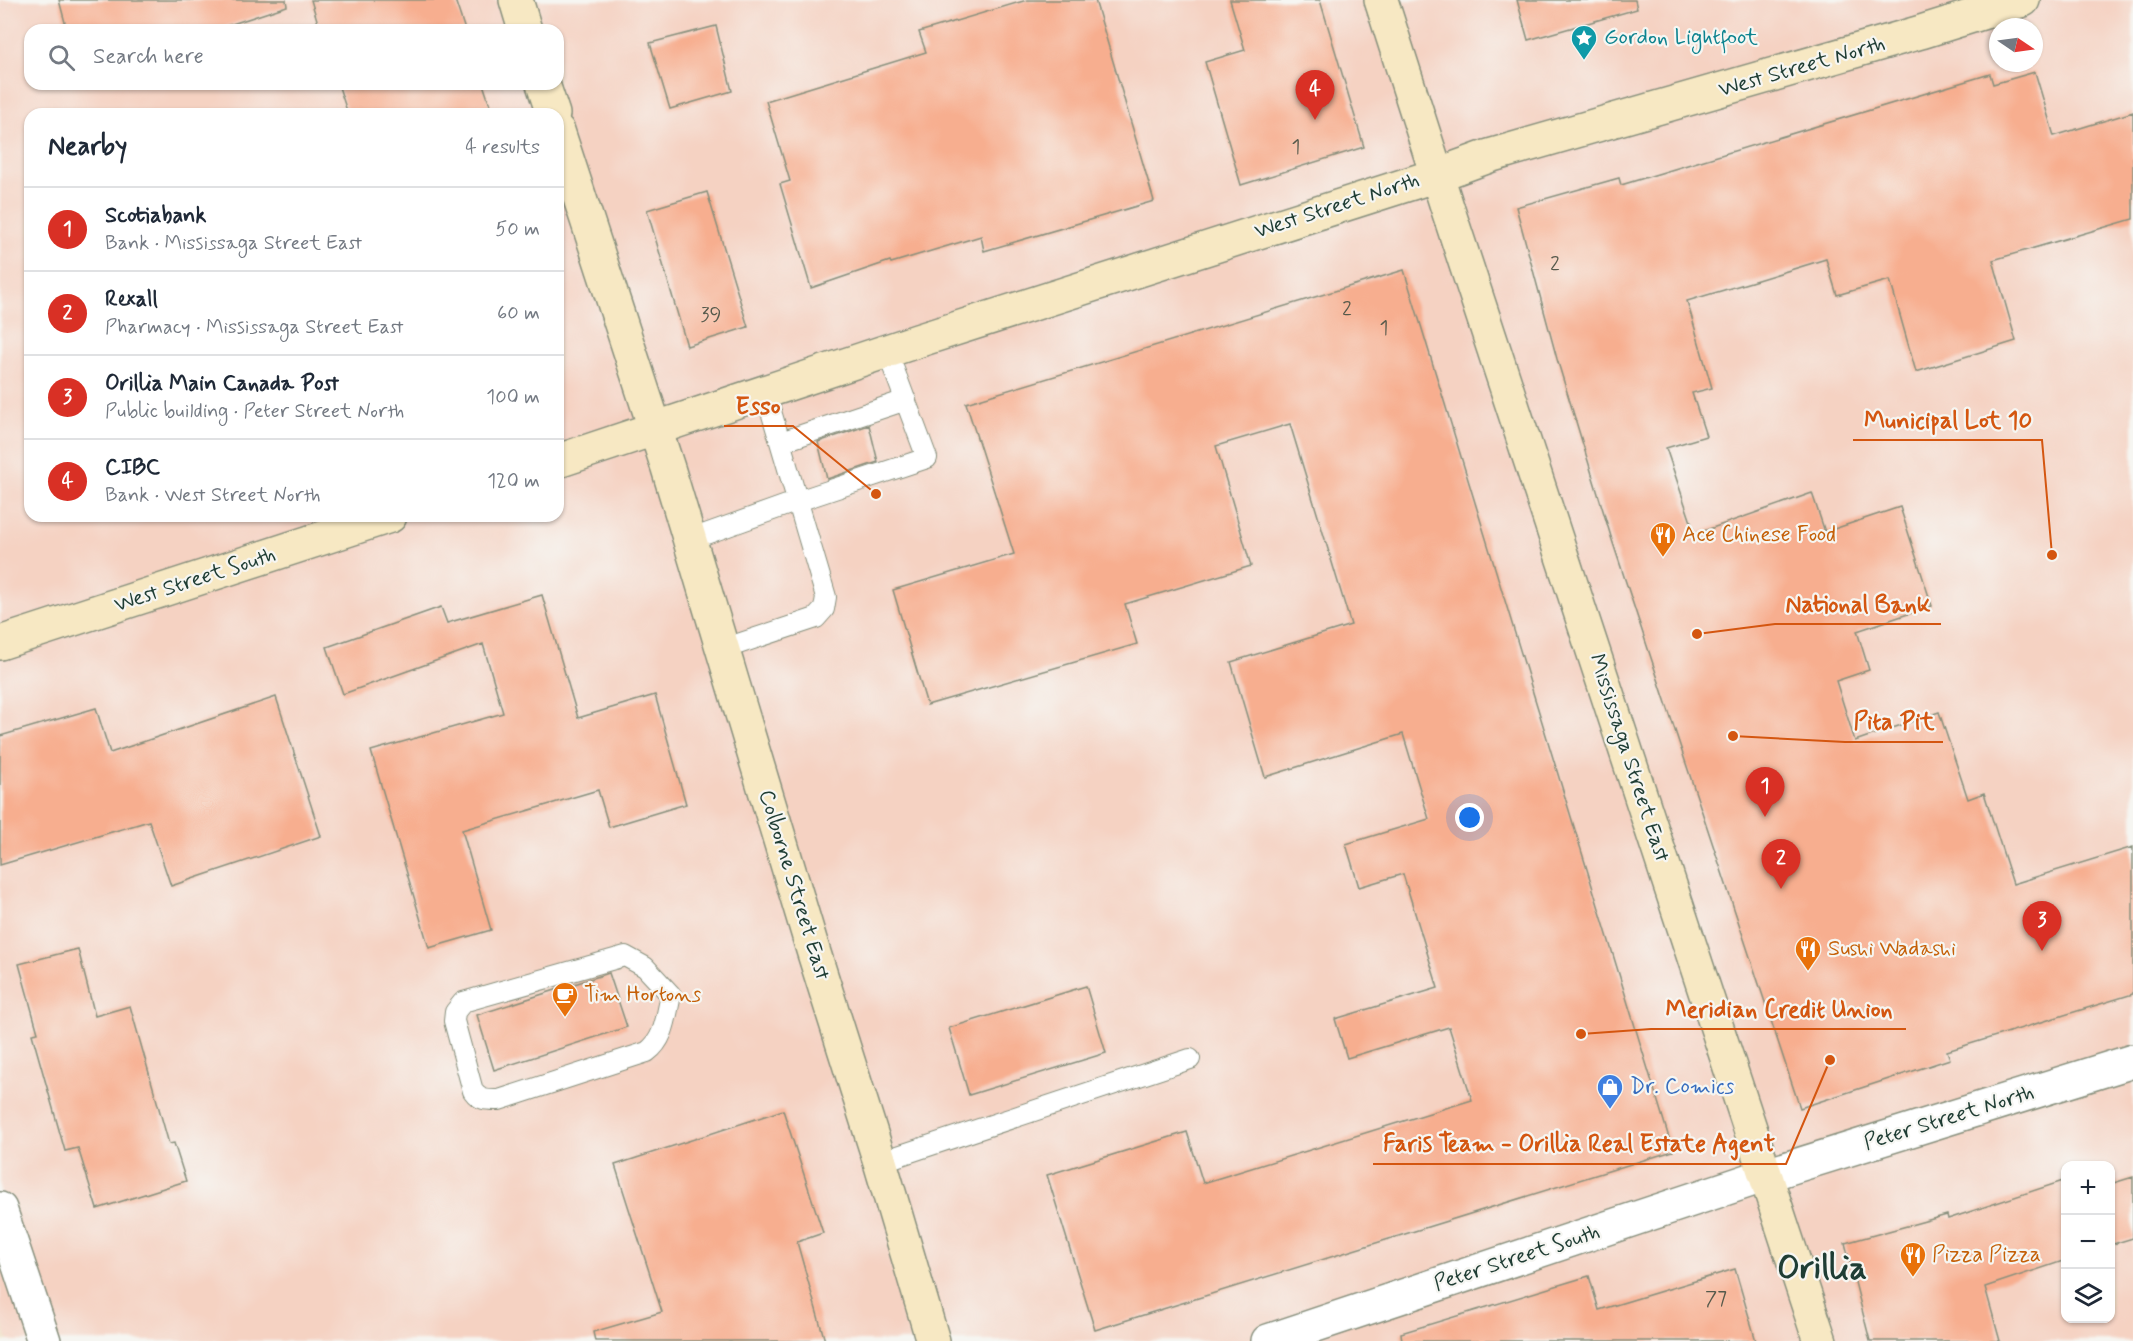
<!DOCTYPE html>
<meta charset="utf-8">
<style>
:root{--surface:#fff;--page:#f2f2f3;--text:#1f2937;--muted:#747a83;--line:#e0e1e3;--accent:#d93025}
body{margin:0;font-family:Mynerve,sans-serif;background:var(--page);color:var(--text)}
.controls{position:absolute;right:18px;bottom:18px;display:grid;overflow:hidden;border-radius:12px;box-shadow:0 2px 4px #0004}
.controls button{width:54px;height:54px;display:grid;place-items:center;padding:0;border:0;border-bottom:2px solid var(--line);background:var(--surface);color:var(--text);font:30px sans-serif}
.compass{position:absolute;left:1989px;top:18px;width:54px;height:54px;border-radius:50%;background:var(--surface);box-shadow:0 2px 4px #0004;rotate:103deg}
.you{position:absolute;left:1470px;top:818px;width:21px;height:21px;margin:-15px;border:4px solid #fff;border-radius:50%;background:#1a73e8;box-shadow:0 0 0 9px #1a73e833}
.badge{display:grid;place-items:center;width:39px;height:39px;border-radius:50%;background:var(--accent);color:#fff;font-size:20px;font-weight:700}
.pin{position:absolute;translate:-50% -50px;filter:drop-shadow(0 2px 3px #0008)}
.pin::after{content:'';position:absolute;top:32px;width:21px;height:18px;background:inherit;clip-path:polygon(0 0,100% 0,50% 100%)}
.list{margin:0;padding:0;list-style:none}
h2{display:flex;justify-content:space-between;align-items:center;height:78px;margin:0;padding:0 24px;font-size:26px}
h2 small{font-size:20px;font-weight:400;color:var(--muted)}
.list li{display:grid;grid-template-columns:39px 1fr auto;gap:18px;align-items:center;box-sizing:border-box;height:84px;padding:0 24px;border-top:2px solid var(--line)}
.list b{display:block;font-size:22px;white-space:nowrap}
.list p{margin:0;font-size:20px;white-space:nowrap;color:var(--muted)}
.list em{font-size:20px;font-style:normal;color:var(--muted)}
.icon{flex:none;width:33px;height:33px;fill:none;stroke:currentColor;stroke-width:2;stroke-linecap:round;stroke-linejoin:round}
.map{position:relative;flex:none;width:2133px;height:1341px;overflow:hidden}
.search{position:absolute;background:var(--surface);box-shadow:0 2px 4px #0004;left:24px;top:24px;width:540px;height:66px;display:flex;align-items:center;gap:15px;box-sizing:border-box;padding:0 21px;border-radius:18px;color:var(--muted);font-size:22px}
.panel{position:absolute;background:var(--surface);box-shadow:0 2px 4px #0004;left:24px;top:108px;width:540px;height:414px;border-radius:18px}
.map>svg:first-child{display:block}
.built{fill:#f5d2c2;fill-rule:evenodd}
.building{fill:#f7ae8f}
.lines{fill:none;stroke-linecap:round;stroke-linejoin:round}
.lane-casing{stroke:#878f7c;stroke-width:22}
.street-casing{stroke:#878f7c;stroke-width:36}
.secondary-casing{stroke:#878f7c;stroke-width:36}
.lane{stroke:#fff;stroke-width:20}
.street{stroke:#fff;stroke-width:33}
.secondary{stroke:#f7e8c3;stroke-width:33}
.labels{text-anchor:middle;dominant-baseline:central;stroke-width:4.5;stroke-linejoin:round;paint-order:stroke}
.number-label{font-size:20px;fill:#55594b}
.culture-label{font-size:22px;fill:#0d838f;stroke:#f6f6f2;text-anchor:start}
.street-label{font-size:22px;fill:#1f3d34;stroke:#f6f6f2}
.food-label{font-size:22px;fill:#c56008;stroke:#f6f6f2;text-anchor:start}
.shop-label{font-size:22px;fill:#366cbe;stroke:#f6f6f2;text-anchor:start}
.town-label{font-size:34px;font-weight:bold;fill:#1f3d34;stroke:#f6f6f2}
.leader{fill:none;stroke:#d45610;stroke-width:2}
.callout-dot{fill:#d45610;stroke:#f6f6f2;stroke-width:2}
.callout-label{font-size:24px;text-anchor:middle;font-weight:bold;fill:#d45610;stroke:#f6f6f2;stroke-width:4.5;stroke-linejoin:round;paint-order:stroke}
</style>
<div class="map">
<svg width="2133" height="1341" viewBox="0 0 2133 1341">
<rect width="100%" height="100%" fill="#f6f6f2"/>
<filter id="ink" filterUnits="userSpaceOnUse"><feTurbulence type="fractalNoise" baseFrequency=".0167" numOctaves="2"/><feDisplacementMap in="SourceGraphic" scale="12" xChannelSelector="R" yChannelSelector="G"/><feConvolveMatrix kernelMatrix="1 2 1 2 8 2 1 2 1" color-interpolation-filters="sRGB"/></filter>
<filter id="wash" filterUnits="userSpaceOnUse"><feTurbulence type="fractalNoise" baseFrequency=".008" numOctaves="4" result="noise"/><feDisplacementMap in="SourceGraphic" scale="24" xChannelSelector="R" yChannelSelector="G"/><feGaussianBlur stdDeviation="1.35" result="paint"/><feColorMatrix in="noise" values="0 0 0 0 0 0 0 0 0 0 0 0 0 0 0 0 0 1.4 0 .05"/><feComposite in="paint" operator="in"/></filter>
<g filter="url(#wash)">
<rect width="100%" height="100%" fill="#efe1c3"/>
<!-- built -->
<path class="built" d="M0,0H2133V1341H8L0,1315ZM1998,27H2034V63H1998ZM30,30H558V84H30ZM30,114H558V516H30ZM2066,1166H2110V1318H2066Z"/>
<g id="blocks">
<!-- building -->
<path class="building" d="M59,0H286L287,6L214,30H67Z
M311,0H455L465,30H320Z
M1027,0H1095L1154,201L984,251L981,236L891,263L890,261L811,288L780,184L790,181L766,101L926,52L919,32Z
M1230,0H1320L1364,147L1241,185L1205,62L1245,50Z
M1517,0H1635L1637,9L1528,40Z
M716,26L732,91L670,109L650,43Z
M2035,72L2054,136L2133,112V219L1993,260L2016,341L1916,372L1890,280L1837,295L1826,259L1751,282L1687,301L1712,388L1692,393L1706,436L1666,448L1695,534L1812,493L1825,532L1900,507L1932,606L1857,631L1869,670L1836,681L1855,741L1939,712L1968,799L1984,793L2013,884L2133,847V994L1947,1051L1950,1059L1800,1108L1612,540L1557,359L1516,207L1619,178L1621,185L1990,74L1993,84Z
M338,84H483L493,114H348Z
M707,192L748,327L687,346L647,210Z
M1404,270L1673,1151L1095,1330L1047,1175L1187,1132L1203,1183L1472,1100L1449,1027L1347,1058L1335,1019L1438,988L1403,874L1359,887L1346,844L1429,819L1403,734L1265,777L1231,662L1351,625L1290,424L1216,446L1251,566L1125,604L1137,644L927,705L893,590L1014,554L966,403Z
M869,425L878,462L827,479L818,442Z
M542,595L578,718L655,695L686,804L609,827L598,790L462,830L491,930L429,948L371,751L503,713L483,644L343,694L327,647L441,607L447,623Z
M276,697L321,836L171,886L149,821L0,865V736L96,708L110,753Z
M78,949L95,1016L130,1006L169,1144L174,1143L186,1181L97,1209L78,1148L65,1151L32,1034L38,1033L19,964Z
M609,973L627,1027L494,1070L477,1015Z
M1086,986L1106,1053L969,1095L949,1028Z
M783,1110L823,1233L797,1242L825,1341H595L593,1332L662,1312L615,1165Z
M2133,1177V1238L2110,1245V1184Z
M2066,1180V1260L1985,1287L2000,1341H1870L1845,1243L1947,1215L1948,1219Z
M1735,1269L1756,1341H1402L1401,1333L1589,1276L1599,1310Z"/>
</g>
</g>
<g filter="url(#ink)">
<use href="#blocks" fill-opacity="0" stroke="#878f7c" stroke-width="1.5"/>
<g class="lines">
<!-- lane casing -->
<g class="lane-casing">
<path id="lane" d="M781,442L906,400
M689,540L798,501L927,458L887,351
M723,649L816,618L824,609L826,597L765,391
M625,956L645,967L671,995C666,1016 665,1039 647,1052L499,1100C488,1100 480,1101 473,1091L454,1021L455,1012L463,1002Z
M880,1162L1190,1059"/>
</g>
<!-- street casing -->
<g class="street-casing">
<path id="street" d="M0,1209L44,1341
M1268,1341L1766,1175L2133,1061"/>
</g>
<!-- secondary casing -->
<g class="secondary-casing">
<path id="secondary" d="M516,0L525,30
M1381,0L1449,213L1820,1341
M543,84L553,114
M558,131L668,468L813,950L880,1162L933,1341
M558,461L917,341L1437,175L1489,156L1921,32L2023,0
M0,643L390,516"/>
</g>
<!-- lane -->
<use href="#lane" class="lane"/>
<!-- street -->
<use href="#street" class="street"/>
<!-- secondary -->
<use href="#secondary" class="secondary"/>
</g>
</g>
<!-- icons -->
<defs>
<g id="sight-pin" transform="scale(1.35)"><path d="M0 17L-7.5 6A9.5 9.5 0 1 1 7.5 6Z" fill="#0f9aa8" stroke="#f6f6f2"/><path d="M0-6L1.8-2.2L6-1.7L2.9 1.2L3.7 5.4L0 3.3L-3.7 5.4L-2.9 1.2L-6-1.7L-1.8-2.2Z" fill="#fff"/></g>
<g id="restaurant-pin" transform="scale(1.35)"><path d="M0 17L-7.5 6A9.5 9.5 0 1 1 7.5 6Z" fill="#e8710a" stroke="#f6f6f2"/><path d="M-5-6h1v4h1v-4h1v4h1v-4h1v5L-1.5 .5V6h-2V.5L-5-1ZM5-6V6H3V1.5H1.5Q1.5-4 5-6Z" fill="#fff"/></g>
<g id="cafe-pin" transform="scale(1.35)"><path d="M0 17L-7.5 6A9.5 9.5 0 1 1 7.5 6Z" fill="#e8710a" stroke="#f6f6f2"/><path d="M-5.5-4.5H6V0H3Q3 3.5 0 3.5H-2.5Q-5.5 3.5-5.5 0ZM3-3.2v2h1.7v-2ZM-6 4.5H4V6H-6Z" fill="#fff"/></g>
<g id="shop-pin" transform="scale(1.35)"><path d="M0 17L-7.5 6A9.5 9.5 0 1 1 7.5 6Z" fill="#3f7fe0" stroke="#f6f6f2"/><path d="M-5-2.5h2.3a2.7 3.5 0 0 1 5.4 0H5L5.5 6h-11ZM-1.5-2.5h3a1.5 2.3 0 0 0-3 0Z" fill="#fff"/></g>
</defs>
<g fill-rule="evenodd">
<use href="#sight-pin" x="1584" y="38"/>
<use href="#restaurant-pin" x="1663" y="535"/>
<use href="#restaurant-pin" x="1808" y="949"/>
<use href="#cafe-pin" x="565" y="995"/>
<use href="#shop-pin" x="1610" y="1087"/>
<use href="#restaurant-pin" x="1913" y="1255"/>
</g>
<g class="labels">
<!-- number labels -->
<g class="number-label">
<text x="1296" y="147">1</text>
<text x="1555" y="264">2</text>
<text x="1347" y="309">2</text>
<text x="711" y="315">39</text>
<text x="1384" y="328">1</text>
<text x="1716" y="1299">77</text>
</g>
<!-- culture labels -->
<g class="culture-label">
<text x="1604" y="38">Gordon Lightfoot</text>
</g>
<!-- street labels -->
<g class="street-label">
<text transform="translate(1802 67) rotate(-16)">West Street North</text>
<text transform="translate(1337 206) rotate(-18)">West Street North</text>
<text transform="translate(195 580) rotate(-18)">West Street South</text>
<text transform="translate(1629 758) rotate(72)">Mississaga Street East</text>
<text transform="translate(794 885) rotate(73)">Colborne Street East</text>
<text transform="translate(1949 1118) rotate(-17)">Peter Street North</text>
<text transform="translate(1517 1258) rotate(-18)">Peter Street South</text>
</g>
<!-- food labels -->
<g class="food-label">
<text x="1682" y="535">Ace Chinese Food</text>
<text x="1828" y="949">Sushi Wadashi</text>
<text x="584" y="995">Tim Hortons</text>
<text x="1932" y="1255">Pizza Pizza</text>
</g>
<!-- shop labels -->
<g class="shop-label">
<text x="1630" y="1087">Dr. Comics</text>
</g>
<!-- town labels -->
<g class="town-label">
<text x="1822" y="1268">Orillia</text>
</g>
</g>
<!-- callouts -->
<path class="leader" d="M876 494L793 426H724M2052 555L2042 440H1853M1697 634L1775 624H1941M1733 736L1845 742H1943M1581 1034L1651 1029H1906M1830 1060L1786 1164H1373"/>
<g class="callout-dot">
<circle cx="876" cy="494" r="6"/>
<circle cx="2052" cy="555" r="6"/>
<circle cx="1697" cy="634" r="6"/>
<circle cx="1733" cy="736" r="6"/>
<circle cx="1581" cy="1034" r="6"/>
<circle cx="1830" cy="1060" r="6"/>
</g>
<g class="callout-label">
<text x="758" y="414">Esso</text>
<text x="1948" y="428">Municipal Lot 10</text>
<text x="1858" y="612">National Bank</text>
<text x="1894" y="729">Pita Pit</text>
<text x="1779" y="1017">Meridian Credit Union</text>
<text x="1579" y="1151">Faris Team - Orillia Real Estate Agent</text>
</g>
</svg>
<div class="controls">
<button>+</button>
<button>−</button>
<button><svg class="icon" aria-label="layers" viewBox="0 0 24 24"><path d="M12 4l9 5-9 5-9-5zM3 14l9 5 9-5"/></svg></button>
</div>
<svg class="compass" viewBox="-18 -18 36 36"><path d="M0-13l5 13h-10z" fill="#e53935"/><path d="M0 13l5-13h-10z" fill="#747a83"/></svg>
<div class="you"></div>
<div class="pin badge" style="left:1765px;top:817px">1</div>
<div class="pin badge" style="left:1781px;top:889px">2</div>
<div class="pin badge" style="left:2042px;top:951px">3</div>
<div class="pin badge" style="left:1315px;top:120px">4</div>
<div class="search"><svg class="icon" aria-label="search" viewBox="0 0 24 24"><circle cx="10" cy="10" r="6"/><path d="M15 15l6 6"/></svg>Search here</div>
<section class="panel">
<h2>Nearby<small>4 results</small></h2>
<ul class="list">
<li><span class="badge">1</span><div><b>Scotiabank</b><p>Bank · Mississaga Street East</p></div><em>50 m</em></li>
<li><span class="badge">2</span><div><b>Rexall</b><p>Pharmacy · Mississaga Street East</p></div><em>60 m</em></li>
<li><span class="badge">3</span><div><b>Orillia Main Canada Post</b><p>Public building · Peter Street North</p></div><em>100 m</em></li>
<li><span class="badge">4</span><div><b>CIBC</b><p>Bank · West Street North</p></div><em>120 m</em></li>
</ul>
</section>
</div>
